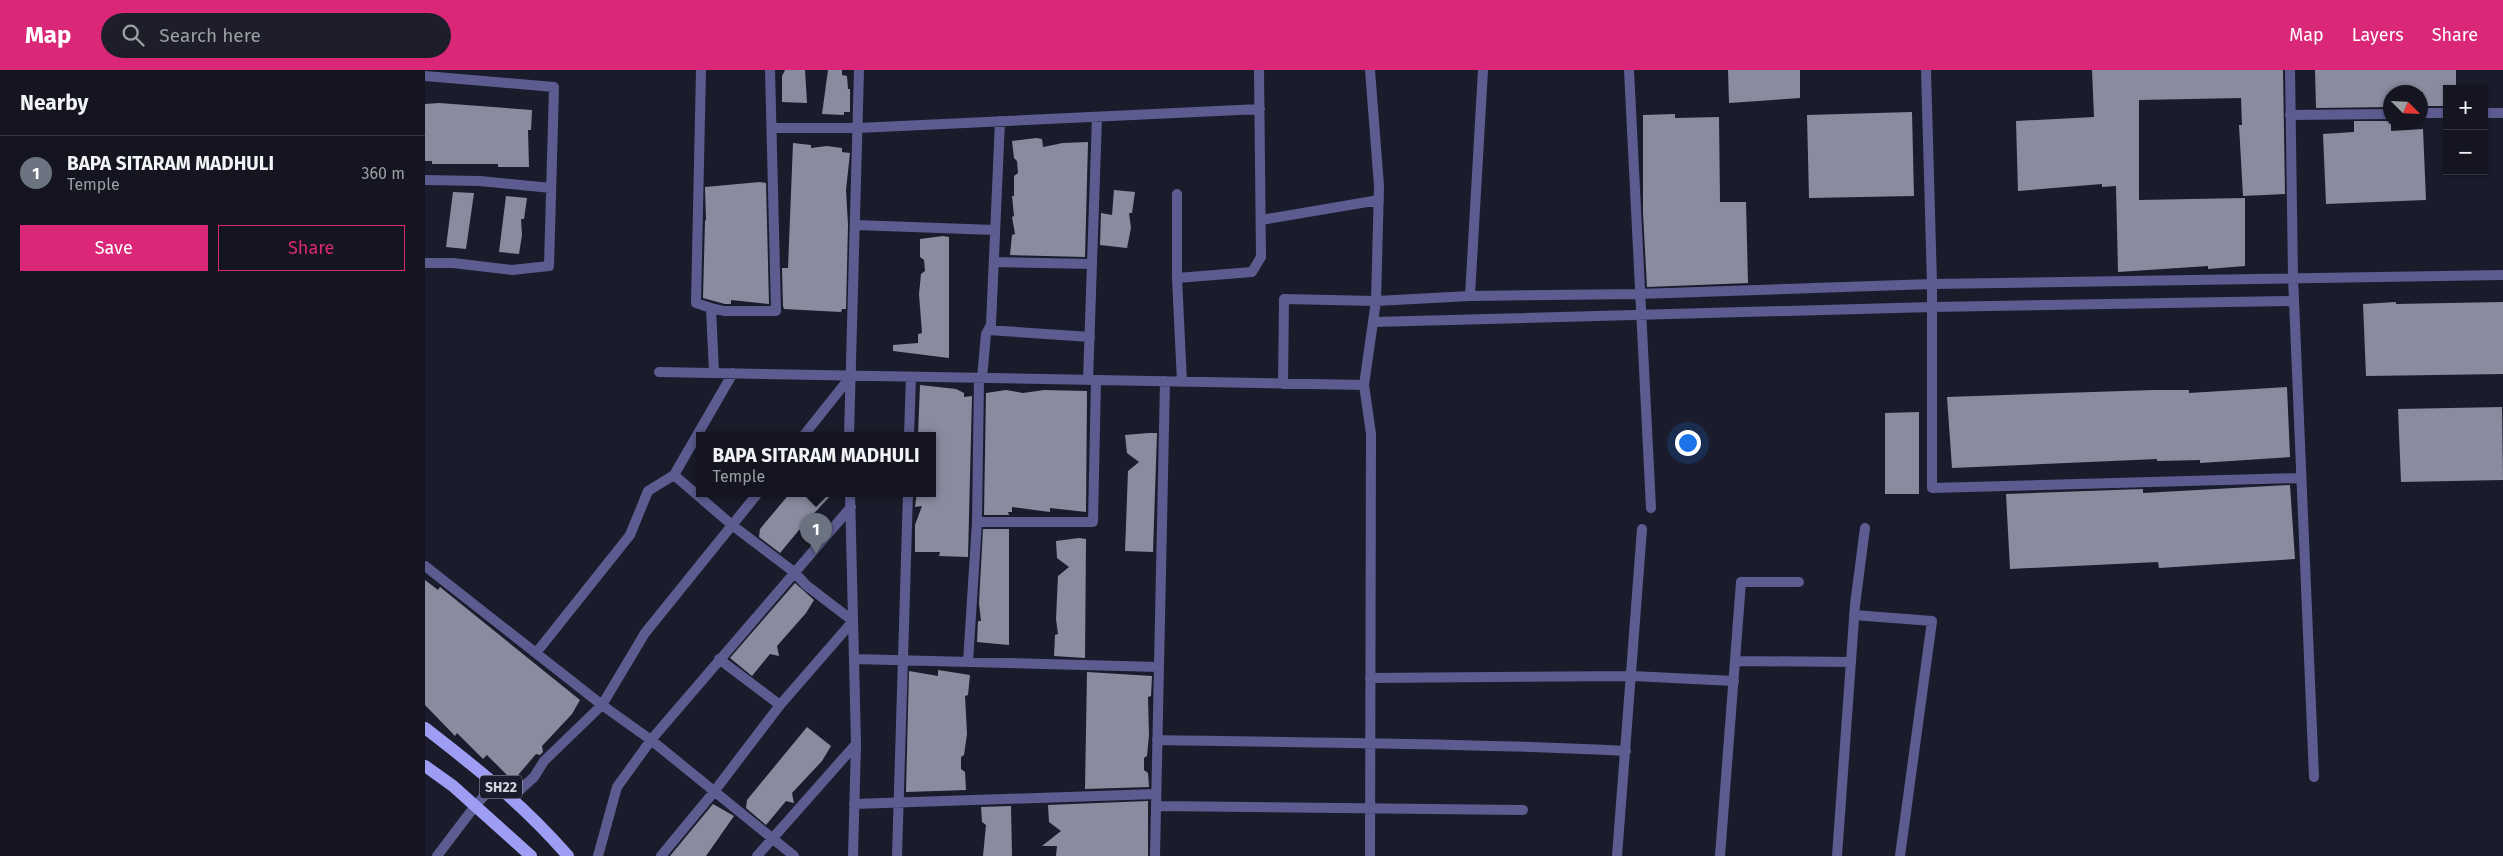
<!DOCTYPE html>
<meta charset="utf-8">
<style>
:root{--surface:#141520;--page:#1d1e29;--text:#f1f3f6;--muted:#9d9fa5;--line:#33343e;--accent:#db2777}
body{margin:0;font-family:"Fira Sans",sans-serif;background:var(--page);color:var(--text)}
.controls{position:absolute;right:15px;top:15px;display:grid;overflow:hidden;border-radius:0px;box-shadow:0 1px 4px #0004}
.controls button{width:45px;height:45px;display:grid;place-items:center;padding:0;border:0;border-bottom:1px solid var(--line);background:var(--surface);color:var(--text);font:25px sans-serif}
.compass{position:absolute;left:1958px;top:15px;width:45px;height:45px;border-radius:50%;background:var(--surface);box-shadow:0 1px 4px #0004;rotate:114deg}
.you{position:absolute;left:1262px;top:372px;width:18px;height:18px;margin:-12px;border:4px solid #fff;border-radius:50%;background:#1a73e8;box-shadow:0 0 0 8px #1a73e833}
.badge{display:grid;place-items:center;width:32px;height:32px;border-radius:50%;background:var(--accent);color:#fff;font-size:16px;font-weight:700}
.pin{position:absolute;translate:-50% -41px;filter:drop-shadow(0 1px 2px #0008)}
.pin::after{content:'';position:absolute;top:26px;width:18px;height:15px;background:inherit;clip-path:polygon(0 0,100% 0,50% 100%)}
.popup{position:absolute;left:271px;top:362px;width:240px;height:65px;box-sizing:border-box;display:grid;place-content:center;border-radius:0px;background:var(--surface);filter:drop-shadow(0 1px 4px #0005);font-size:16px;white-space:nowrap;color:var(--muted)}
.popup b{font-size:19px;color:var(--text)}
.popup::after{content:'';position:absolute;left:50%;top:100%;margin-left:-10px;border:10px solid transparent;border-top-color:var(--surface)}
.list{margin:0;padding:0;list-style:none}
h2{display:flex;justify-content:space-between;align-items:center;height:65px;margin:0;padding:0 20px;font-size:21px}
h2 small{font-size:16px;font-weight:400;color:var(--muted)}
.list li{display:grid;grid-template-columns:32px 1fr auto;gap:15px;align-items:center;box-sizing:border-box;height:75px;padding:0 20px;border-top:1px solid var(--line)}
.list b{display:block;font-size:19px;white-space:nowrap}
.list p{margin:0;font-size:16px;white-space:nowrap;color:var(--muted)}
.list em{font-size:16px;font-style:normal;color:var(--muted)}
.actions{display:flex;gap:10px;padding:15px 20px}
.actions a{flex:1;padding:11px 0;border:1px solid var(--accent);border-radius:0px;text-align:center;font-size:18px;color:var(--accent)}
.actions .main{background:var(--accent);color:#fff}
.icon{flex:none;width:28px;height:28px;fill:none;stroke:currentColor;stroke-width:2;stroke-linecap:round;stroke-linejoin:round}
.map{position:relative;flex:none;width:2078px;height:786px;overflow:hidden}
header{display:flex;align-items:center;gap:30px;box-sizing:border-box;height:70px;padding:0 25px;background:var(--accent);color:#fff}
header strong{font-size:24px}
nav{display:flex;gap:28px;margin-inline-start:auto;font-size:18px}
.search{width:350px;height:45px;background:var(--page);display:flex;align-items:center;gap:12px;box-sizing:border-box;padding:0 18px;border-radius:28px;color:var(--muted);font-size:19px}
main{display:flex}
aside{flex:1;background:var(--surface)}
.map>svg:first-child{display:block}
.building{fill:#8a8b9f}
.lines{fill:none;stroke-linecap:round;stroke-linejoin:round}
.street{stroke:#5c5c90;stroke-width:10}
.primary{stroke:#9e9df4;stroke-width:12}
.labels{text-anchor:middle;dominant-baseline:central;stroke-width:5;stroke-linejoin:round;paint-order:stroke}
.shield{fill:#1b1c2b;stroke:#9c9eaa;stroke-width:1}
.shield-label{font-size:14px;font-weight:bold;fill:#d4d5e0}
</style>
<header>
<strong>Map</strong>
<div class="search"><svg class="icon" aria-label="search" viewBox="0 0 24 24"><circle cx="10" cy="10" r="6"/><path d="M15 15l6 6"/></svg>Search here</div>
<nav><a>Map</a><a>Layers</a><a>Share</a></nav>
</header>
<main>
<aside>
<h2>Nearby<small></small></h2>
<ul class="list">
<li><span class="badge" style="background:#6b7280">1</span><div><b>BAPA SITARAM MADHULI</b><p>Temple</p></div><em>360 m</em></li>
</ul>
<div class="actions"><a class="main">Save</a><a>Share</a></div>
</aside>
<div class="map">
<svg width="2078" height="786" viewBox="0 0 2078 786">
<rect width="100%" height="100%" fill="#1b1c2b"/>
<!-- building -->
<path class="building" d="M360,0H380L382,33L357,32V6Z
M403,0H417V5L422,6L423,19H425V42H419V45L397,44Z
M1303,0H1375V28L1304,33Z
M1667,0H1858L1860,124L1818,126L1814,55H1817L1816,28L1714,30V130L1820,128V196L1783,199V196L1693,202L1691,116L1677,117V114L1593,121L1591,51L1669,47Z
M1890,0H2031V19H2022V36H1999L1998,22H1966V37L1891,38Z
M14,33L107,40L106,60H103L104,97H73V94H7V91H0V34Z
M1487,42L1489,126L1384,128L1382,45Z
M1250,44V48L1294,47L1295,132H1321L1323,213L1222,217L1218,143V45Z
M1929,51H1966V61L1998,59L2001,130L1901,134L1898,64L1929,62Z
M611,68L617,69L618,77L638,73L663,72L660,187L585,185L587,165L590,164L587,147L589,146L587,126H589V106L593,103L592,91L589,88L587,71Z
M368,73L386,75V78L402,76L417,78V82L425,83L421,120L423,155L421,239H417L416,242L359,239L358,236L357,198H363Z
M335,112L341,113L344,234L306,230V234H300L278,228L280,151L281,150L280,117Z
M689,120L710,122L707,143H704L706,158L702,178L675,175L676,143L687,145Z
M28,122L49,123L41,179L21,177Z
M81,126L102,128L99,149H96L97,165L94,184L74,182Z
M518,166L524,167V288L468,281V275L493,273V264L497,263L494,224L496,204L500,201L499,190L495,187V169Z
M1971,232V234L2078,232V304L1941,306L1938,234Z
M495,315L531,319L539,323V327L547,326L543,487L514,486L515,482H490V455L497,436L490,437L492,423H507V365H493Z
M1862,317L1865,387L1775,393V390L1732,391V389L1527,398L1522,327L1728,320H1764V323Z
M581,320L598,323L619,320L662,321L661,442L625,438V442L587,437V442H583L584,445H559L561,323Z
M2077,337L2078,410L1976,412L1973,339Z
M1494,342V424H1460V343Z
M724,363H732L728,482L700,481L703,401L714,392L702,383L700,365Z
M1865,415L1870,489L1734,498L1733,492L1585,499L1581,424L1718,419V423Z
M365,423H408L381,452L383,461L374,460L355,483L334,467L335,459Z
M558,459H584V575L552,572L553,551H556L554,533Z
M654,468L661,469L660,588L629,586L630,565L633,564L631,549L633,506L644,497L632,488L631,471Z
M0,510L13,520L15,517L155,630L147,644L117,676L118,682L115,685L111,684L88,711L62,685L58,689L32,663L30,666L0,635Z
M370,513L389,530L381,543L352,576L354,586L345,584L327,606L305,588Z
M513,600L545,605L543,625L540,626L542,664L539,685L536,687V699L540,702L541,720L481,722L484,601L513,606Z
M662,602L727,606L726,626L723,627L724,665L722,686L719,688V700L723,703L724,717L660,719Z
M382,657L406,676L397,691L367,723L369,733L361,731L341,755L321,738L322,730Z
M723,731V786H631L632,776H617L636,761L624,752L623,735Z
M288,734L309,746L281,786H245Z
M586,736L587,786H558L561,755L557,752L556,737Z"/>
<g class="lines">
<!-- street -->
<path class="street" d="M276,0L271,233L286,238
M945,0L954,116L951,231L939,315L946,364L945,786
M1204,0L1226,438
M1501,0L1507,214V418L1876,408
M1865,0L1868,207L1889,707
M0,6L129,17L124,196L87,200L28,193H0
M1996,43H2022
M2059,43H2078
M1865,45L1966,44
M347,58H433L835,39
M0,110L55,111L126,118
M752,124V208L757,312
M836,150L954,130
M430,155L570,160
M569,192L667,194
M752,208L827,202L836,187L834,0
M1045,226L1058,0
M948,252L1507,237L1869,231
M563,260L665,267
M234,302L939,315
M289,303L286,238L299,241H351L345,0
M557,308L561,264L566,255L575,51
M663,310L672,47
M858,314L859,229L951,231L1045,226L1214,224L1507,214L2078,205
M379,365L426,306
M424,365L434,0
M484,365L486,307
M425,423L431,674L428,786
M552,452H668L671,310
M0,496L177,635L226,670L369,786
M1429,545L1507,551L1475,786
M111,583L205,465L223,421L249,405L308,303
M294,589L355,635
M429,589L734,597
M1310,591L1426,592
M543,592L552,452L554,308
M945,608L1207,606L1309,611
M732,670C889,673 1045,673 1201,681
M87,727L109,707L119,691L177,635L220,563L333,423
M429,734L731,724
M731,736L1098,740
M12,786L50,736L71,713
M173,786L192,717L226,670L426,437
M236,786L288,723L355,635L428,551L381,515L369,502L307,455L249,405
M332,786L431,674
M472,786L483,423
M730,786L740,311
M1192,786L1217,459
M1295,786L1316,512H1374
M1412,786L1430,535L1440,458"/>
<!-- primary -->
<path class="primary" d="M0,658C54,700 98,734 143,786
M0,696L28,716L106,786"/>
</g>
<g class="labels">
<!-- shield labels -->
<rect class="shield" x="55" y="705.5" width="42" height="23" rx="4"/>
<g class="shield-label">
<text x="76" y="717">SH22</text>
</g>
</g>
</svg>
<div class="controls">
<button>+</button>
<button>−</button>
</div>
<svg class="compass" viewBox="-18 -18 36 36"><path d="M0-13l5 13h-10z" fill="#e53935"/><path d="M0 13l5-13h-10z" fill="#9d9fa5"/></svg>
<div class="you"></div>
<div class="pin badge" style="left:391px;top:484px;background:#6b7280">1</div>
<div class="popup"><b>BAPA SITARAM MADHULI</b>Temple</div>
</div>
</main>
